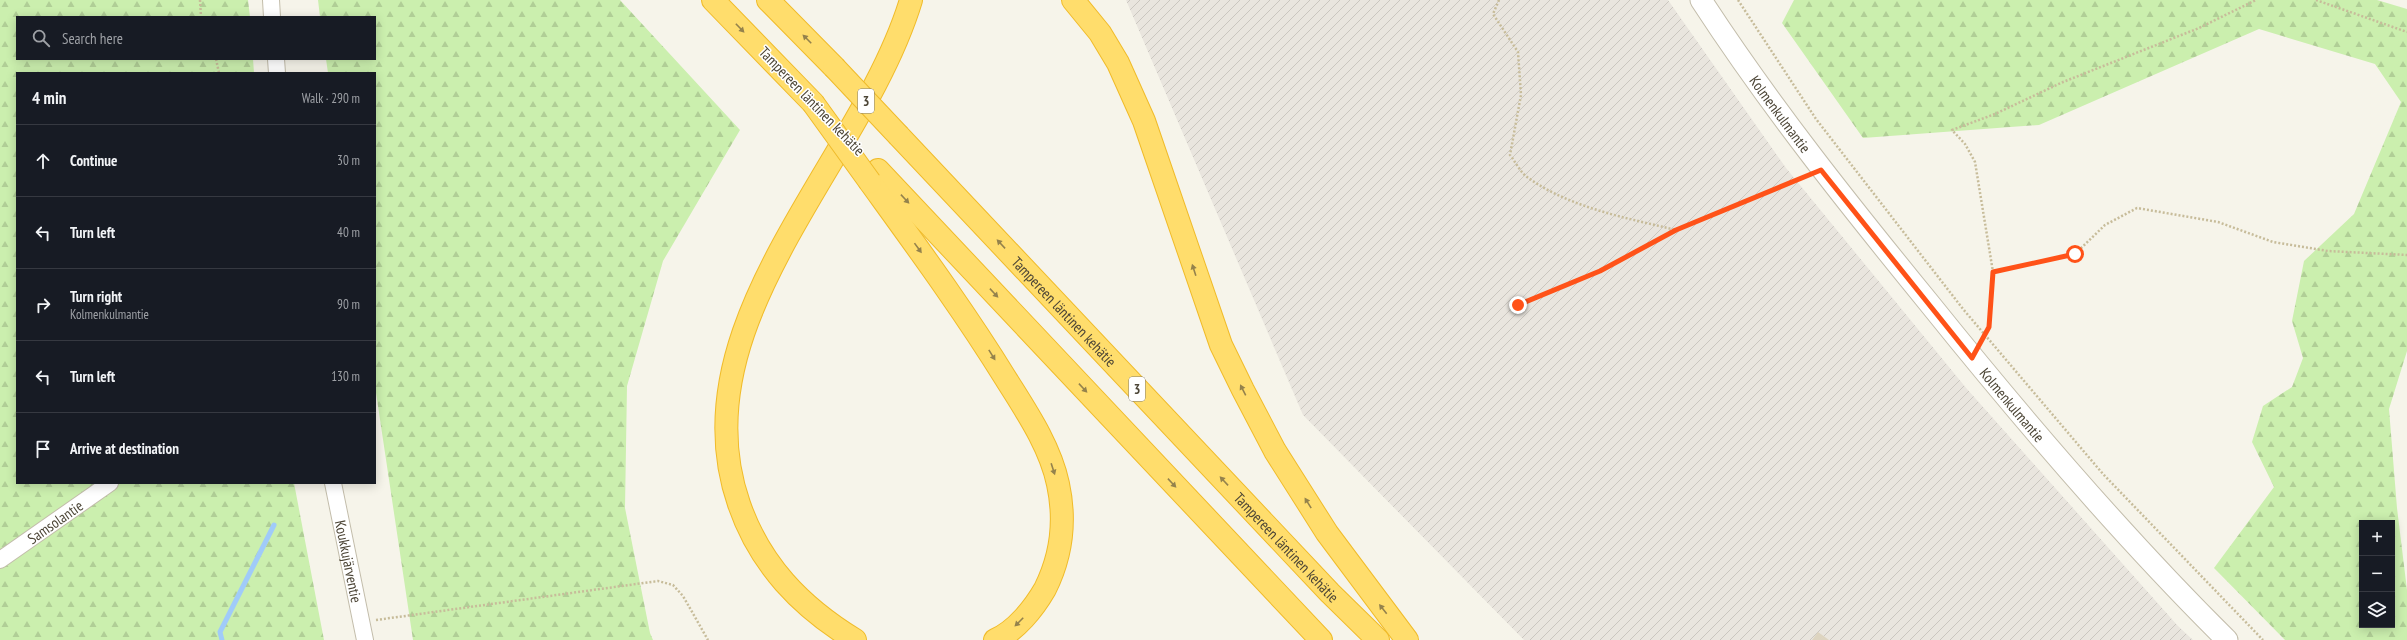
<!DOCTYPE html>
<meta charset="utf-8">
<style>
:root{--surface:#171b24;--page:#20242c;--text:#f1f3f6;--muted:#9ea1a6;--line:#363941}
body{margin:0;font-family:"PT Sans Narrow",sans-serif;background:var(--page);color:var(--text)}
.controls{position:absolute;right:12px;bottom:12px;display:grid;overflow:hidden;border-radius:0px;box-shadow:0 2px 10px #0003}
.controls button{width:36px;height:36px;display:grid;place-items:center;padding:0;border:0;border-bottom:1px solid var(--line);background:var(--surface);color:var(--text);font:20px sans-serif}
.stop{position:absolute;width:12px;height:12px;margin:-9px;border:3px solid #ff5218;border-radius:50%;background:#fff}
.stop.end{background:#ff5218;border-color:#fff;box-shadow:0 1px 4px #0008}
.list{margin:0;padding:0;list-style:none}
h2{display:flex;justify-content:space-between;align-items:center;height:52px;margin:0;padding:0 16px;font-size:17px}
h2 small{font-size:13px;font-weight:400;color:var(--muted)}
.list li{display:grid;grid-template-columns:26px 1fr auto;gap:12px;align-items:center;box-sizing:border-box;height:72px;padding:0 16px;border-top:1px solid var(--line)}
.list b{display:block;font-size:15px;white-space:nowrap}
.list p{margin:0;font-size:13px;white-space:nowrap;color:var(--muted)}
.list em{font-size:13px;font-style:normal;color:var(--muted)}
.icon{flex:none;width:22px;height:22px;fill:none;stroke:currentColor;stroke-width:2;stroke-linecap:round;stroke-linejoin:round}
.map{position:relative;flex:none;width:2407px;height:640px;overflow:hidden}
.search{position:absolute;background:var(--surface);box-shadow:0 2px 10px #0003;left:16px;top:16px;width:360px;height:44px;display:flex;align-items:center;gap:10px;box-sizing:border-box;padding:0 14px;border-radius:0px;color:var(--muted);font-size:15px}
.panel{position:absolute;background:var(--surface);box-shadow:0 2px 10px #0003;left:16px;top:72px;width:360px;height:412px;border-radius:0px}
.map>svg:first-child{display:block}
.industrial{fill:url(#industrial-furrows)}
.forest{fill:url(#forest-firs);fill-rule:evenodd}
.lines{fill:none;stroke-linecap:round;stroke-linejoin:round}
.stream{stroke:#a0cbf9;stroke-width:5}
.building{fill:#ddd4c0}
.minor-casing{stroke:#c3bdab;stroke-width:18}
.tertiary-casing{stroke:#c3bdab;stroke-width:23}
.motorway-casing{stroke:#f0bb2a;stroke-width:24}
.path{stroke:#c7bc9a;stroke-width:2.5;stroke-dasharray:2 2;stroke-linecap:butt}
.minor{stroke:#fff;stroke-width:16}
.tertiary{stroke:#fff;stroke-width:21}
.motorway{stroke:#ffdd6c;stroke-width:22}
.motorway-bridge-casing{stroke:#f0bb2a;stroke-width:24;stroke-linecap:butt}
.motorway-bridge{stroke:#ffdd6c;stroke-width:22}
.oneway{fill:#94824c}
.route{stroke:#ff5218;stroke-width:5}
.labels{text-anchor:middle;dominant-baseline:central;stroke-width:3;stroke-linejoin:round;paint-order:stroke}
.shield{fill:#fff;stroke:#827d72;stroke-width:1}
.shield-label{font-size:14px;font-weight:bold;fill:#4c4536}
.street-label{font-size:15px;fill:#4c4536;stroke:#fff}
</style>
<div class="map">
<svg width="2407" height="640" viewBox="0 0 2407 640">
<defs>
<pattern id="industrial-furrows" width="10" height="10" patternUnits="userSpaceOnUse"><rect width="10" height="10" fill="#e9e5de"/><path d="M-1 1l2-2M0 10L10 0M9 11l2-2" fill="none" stroke="#cac6bf"/></pattern>
<pattern id="forest-firs" width="22" height="20" patternUnits="userSpaceOnUse"><rect width="22" height="20" fill="#cbefae"/><path d="M5 1l3.5 6h-7zM16 11l3.5 6h-7z" fill="#b0ce96"/></pattern>
</defs>
<rect width="100%" height="100%" fill="#f6f4ea"/>
<!-- industrial -->
<path class="industrial" d="M1126,0H1668L1786,168L1967,389L2178,626L2193,640H1524L1303,415Z"/>
<!-- forest -->
<path class="forest" d="M0,0H248L250,17H17V59H253L254,73H17V483H294L324,640H0Z
M318,0H620L740,130L663,261L627,386L625,508L650,633L653,640H413L375,386V73H328L326,59H375V17H320Z
M1794,0H2377L2407,9V351L2389,409L2397,508L2407,590V640H2285L2214,568L2274,487L2252,442L2263,406L2292,387L2303,358L2292,321L2304,261L2354,214L2401,102L2375,64L2259,29L2039,125L1863,138L1782,23ZM2362,523H2392V625H2362Z"/>
<g class="lines">
<!-- stream -->
<path class="stream" d="M222,640L220,632L274,525"/>
</g>
<!-- building -->
<path class="building" d="M1818,632L1829,640H1812Z"/>
<g class="lines">
<!-- minor casing -->
<g class="minor-casing">
<g id="minor">
<path d="M271,0L272,17"/>
<path d="M276,59L277,73"/>
<path id="s1" d="M333,483L365,640"/>
<path id="s2" d="M0,560L110,483"/>
</g>
</g>
<!-- tertiary casing -->
<g class="tertiary-casing">
<g id="tertiary">
<path id="s3" d="M1701,0C1770,106 1849,205 1929,303C2023,420 2121,535 2227,640"/>
</g>
</g>
<!-- motorway casing -->
<g class="motorway-casing">
<g id="motorway">
<path d="M713,0L813,103"/>
<path d="M768,0L834,67"/>
<path d="M1073,0L1100,33L1118,63L1144,121L1221,345L1243,390L1275,451L1327,533L1407,640"/>
<path id="s4" d="M899,136L1330,593L1378,640"/>
<path d="M878,170L1321,640"/>
<path d="M870,182C917,247 964,311 1006,379C1026,411 1050,446 1058,484C1066,521 1062,555 1045,589C1034,608 1016,631 995,640"/>
<path d="M855,640C801,607 760,565 739,504C676,323 862,163 911,0"/>
</g>
</g>
<!-- path -->
<path class="path" d="M200,0L201,17
M1499,0L1493,14L1518,52L1521,95L1510,155C1515,161 1520,172 1527,177C1570,208 1627,218 1676,230
M1738,0L1816,119L1963,309L2103,474L2263,640
M2316,0L2407,32
M216,59L219,73
M1993,272L2075,254L2105,225L2137,208L2218,222L2273,242L2328,251L2407,255
M1518,305L1600,271L1676,230L1804,177
M1982,339L1989,327L1993,272L1975,162L1965,144L1952,130L1995,114L2063,82L2199,28L2256,0
M376,620L658,581L673,585L683,596L708,640"/>
<!-- minor -->
<use href="#minor" class="minor"/>
<!-- tertiary -->
<use href="#tertiary" class="tertiary"/>
<!-- motorway -->
<use href="#motorway" class="motorway"/>
<!-- motorway-bridge casing -->
<g class="motorway-bridge-casing">
<path id="motorway-bridge" d="M834,67L899,136
M813,103L870,182"/>
</g>
<!-- motorway-bridge -->
<use href="#motorway-bridge" class="motorway-bridge"/>
</g>
<!-- one-way arrows -->
<defs><path id="oneway-solid" d="M-6-.8H1V-3.2L6.5 0L1 3.2V.8H-6Z"/></defs>
<g class="oneway">
<use href="#oneway-solid" transform="translate(740 28) rotate(46)"/>
<use href="#oneway-solid" transform="translate(807 39) rotate(-135)"/>
<use href="#oneway-solid" transform="translate(905 199) rotate(47)"/>
<use href="#oneway-solid" transform="translate(1001 244) rotate(-133)"/>
<use href="#oneway-solid" transform="translate(918 248) rotate(54)"/>
<use href="#oneway-solid" transform="translate(1194 270) rotate(-108)"/>
<use href="#oneway-solid" transform="translate(994 293) rotate(47)"/>
<use href="#oneway-solid" transform="translate(992 355) rotate(58)"/>
<use href="#oneway-solid" transform="translate(1083 388) rotate(47)"/>
<use href="#oneway-solid" transform="translate(1243 390) rotate(-117)"/>
<use href="#oneway-solid" transform="translate(1053 469) rotate(72)"/>
<use href="#oneway-solid" transform="translate(1224 481) rotate(-133)"/>
<use href="#oneway-solid" transform="translate(1172 483) rotate(47)"/>
<use href="#oneway-solid" transform="translate(1308 503) rotate(-122)"/>
<use href="#oneway-solid" transform="translate(1383 609) rotate(-128)"/>
<use href="#oneway-solid" transform="translate(1019 622) rotate(135)"/>
</g>
<g class="lines">
<!-- route -->
<path class="route" d="M1518,305L1600,271L1676,230L1821,170L1972,358L1989,327L1993,272L2075,254"/>
</g>
<g class="labels">
<!-- shield labels -->
<g class="shield">
<rect x="858" y="89" width="16" height="24" rx="3"/>
<rect x="1129" y="377" width="16" height="24" rx="3"/>
</g>
<g class="shield-label">
<text x="866" y="101">3</text>
<text x="1137" y="389">3</text>
</g>
<!-- street labels -->
<g class="street-label">
<text transform="translate(812 101) rotate(46)">Tampereen läntinen kehätie</text>
<text stroke="none"><textPath href="#s3" startOffset="139">Kolmenkulmantie</textPath></text>
<text stroke="none"><textPath href="#s4" startOffset="241">Tampereen läntinen kehätie</textPath></text>
<text stroke="none"><textPath href="#s3" startOffset="511">Kolmenkulmantie</textPath></text>
<text stroke="none"><textPath href="#s2" startOffset="67">Samsolantie</textPath></text>
<text stroke="none"><textPath href="#s4" startOffset="565">Tampereen läntinen kehätie</textPath></text>
<text stroke="none"><textPath href="#s1" startOffset="80">Koukkujärventie</textPath></text>
</g>
</g>
</svg>
<div class="controls">
<button>+</button>
<button>−</button>
<button><svg class="icon" aria-label="layers" viewBox="0 0 24 24"><path d="M12 4l9 5-9 5-9-5zM3 14l9 5 9-5"/></svg></button>
</div>
<div class="stop" style="left:2075px;top:254px"></div>
<div class="stop end" style="left:1518px;top:305px"></div>
<div class="search"><svg class="icon" aria-label="search" viewBox="0 0 24 24"><circle cx="10" cy="10" r="6"/><path d="M15 15l6 6"/></svg>Search here</div>
<section class="panel">
<h2>4 min<small>Walk · 290 m</small></h2>
<ul class="list">
<li><svg class="icon" aria-label="ahead" viewBox="0 0 24 24"><path d="M12 20V5M6 11l6-6 6 6"/></svg><div><b>Continue</b></div><em>30 m</em></li>
<li><svg class="icon" aria-label="left" viewBox="0 0 24 24"><path d="M17 20v-9H6M10 6l-5 5 5 5"/></svg><div><b>Turn left</b></div><em>40 m</em></li>
<li><svg class="icon" aria-label="right" viewBox="0 0 24 24"><path d="M7 20v-9h11M14 6l5 5-5 5"/></svg><div><b>Turn right</b><p>Kolmenkulmantie</p></div><em>90 m</em></li>
<li><svg class="icon" aria-label="left" viewBox="0 0 24 24"><path d="M17 20v-9H6M10 6l-5 5 5 5"/></svg><div><b>Turn left</b></div><em>130 m</em></li>
<li><svg class="icon" aria-label="arrive" viewBox="0 0 24 24"><path d="M6 21V4h12l-3 4 3 4H6"/></svg><div><b>Arrive at destination</b></div></li>
</ul>
</section>
</div>
